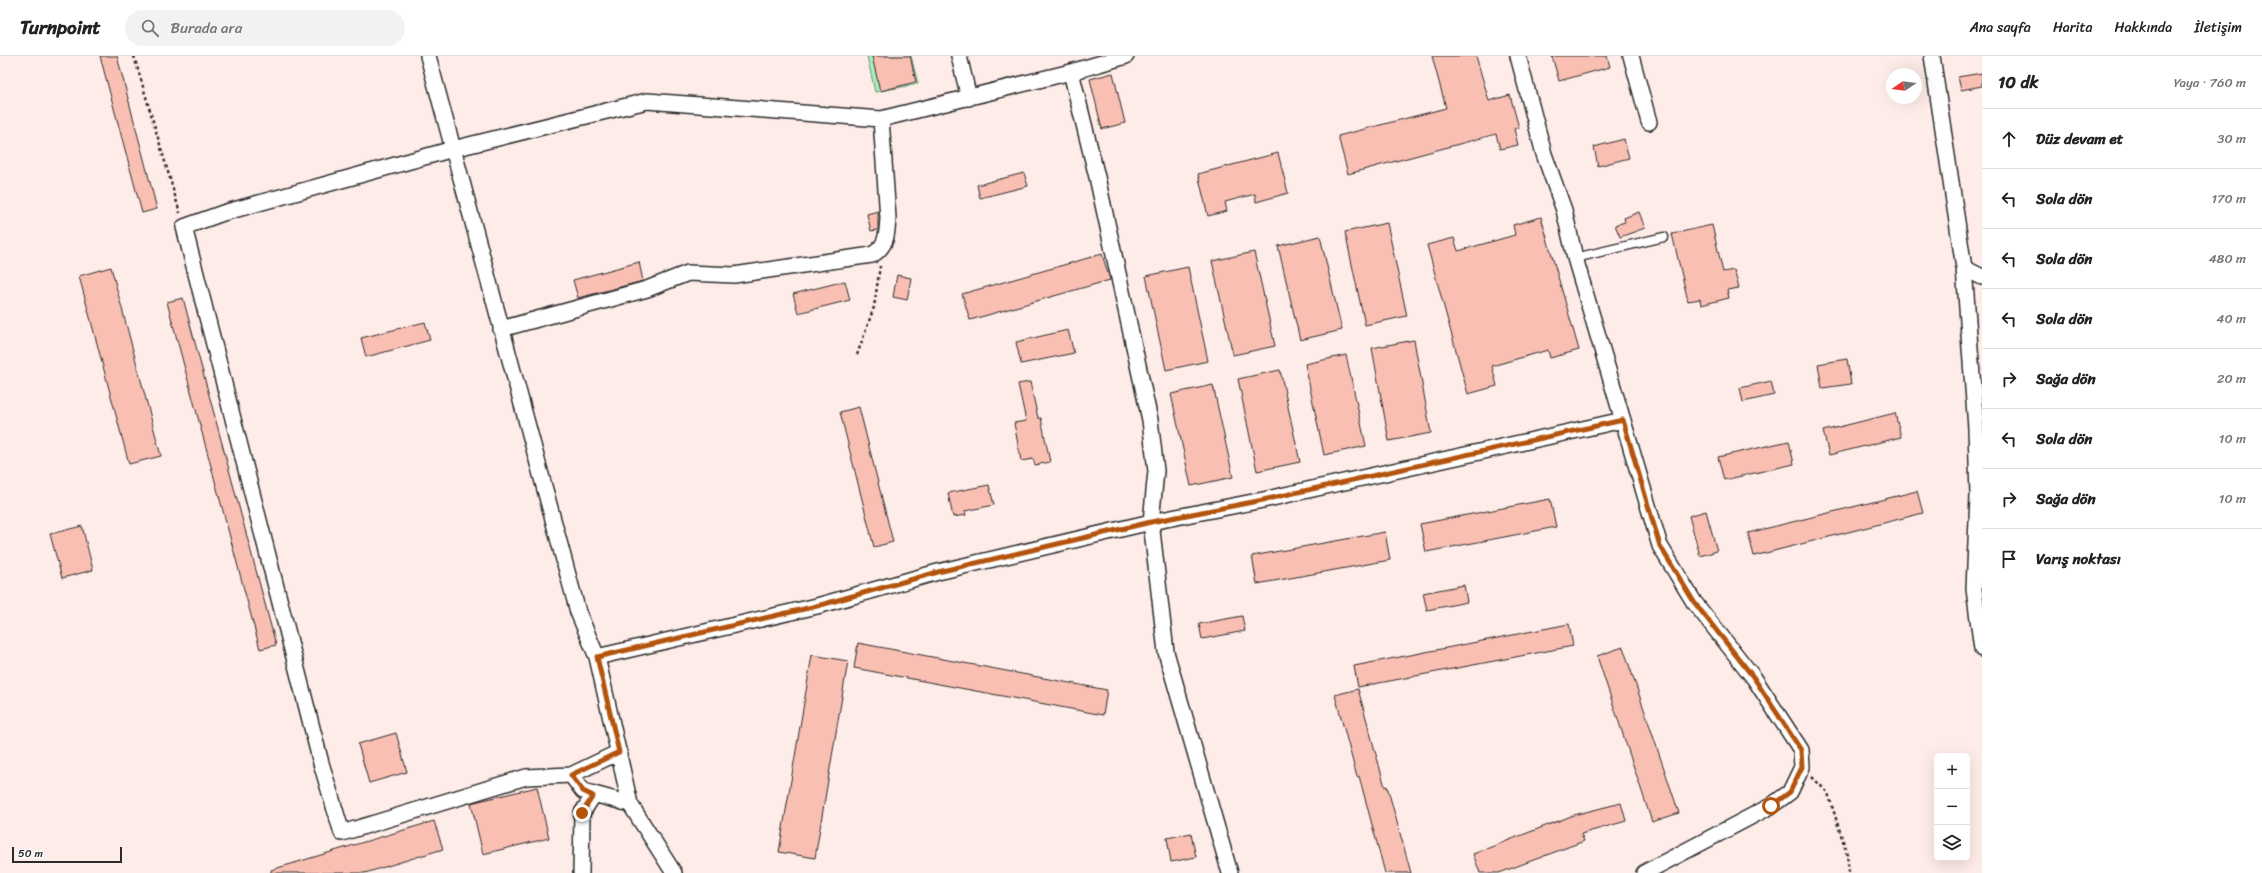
<!DOCTYPE html>
<html lang="tr">
<meta charset="utf-8">
<style>
:root{--surface:#fff;--page:#f2f2f2;--text:#222;--muted:#767676;--line:#e0e0e0}
body{margin:0;font-family:Sriracha,sans-serif;background:var(--page);color:var(--text)}
.controls{position:absolute;right:12px;bottom:12px;display:grid;overflow:hidden;border-radius:6px;box-shadow:0 4px 16px #0002}
.controls button{width:36px;height:36px;display:grid;place-items:center;padding:0;border:0;border-bottom:1px solid var(--line);background:var(--surface);color:var(--text);font:20px sans-serif}
.compass{position:absolute;left:1886px;top:12px;width:36px;height:36px;border-radius:50%;background:var(--surface);box-shadow:0 4px 16px #0002;rotate:257deg}
.scale{position:absolute;left:12px;bottom:10px;width:110px;box-sizing:border-box;padding-left:4px;border:2px solid #2b2b2b;border-top:0;font-size:11px;line-height:14px;white-space:nowrap;color:#2b2b2b;-webkit-text-stroke:3px #fff;paint-order:stroke}
.stop{position:absolute;width:12px;height:12px;margin:-9px;border:3px solid #b45309;border-radius:50%;background:#fff}
.stop.end{background:#b45309;border-color:#fff;box-shadow:0 1px 4px #0008}
.list{margin:0;padding:0;list-style:none}
h2{display:flex;justify-content:space-between;align-items:center;height:52px;margin:0;padding:0 16px;font-size:17px}
h2 small{font-size:13px;font-weight:400;color:var(--muted)}
.list li{display:grid;grid-template-columns:26px 1fr auto;gap:12px;align-items:center;box-sizing:border-box;height:60px;padding:0 16px;border-top:1px solid var(--line)}
.list b{display:block;font-size:15px;white-space:nowrap}
.list em{font-size:13px;font-style:normal;color:var(--muted)}
.icon{flex:none;width:22px;height:22px;fill:none;stroke:currentColor;stroke-width:2;stroke-linecap:round;stroke-linejoin:round}
.map{position:relative;flex:none;width:1982px;height:817px;overflow:hidden}
header{display:flex;align-items:center;gap:24px;box-sizing:border-box;height:56px;padding:0 20px;background:var(--surface);border-bottom:1px solid var(--line)}
header strong{font-size:19px}
nav{display:flex;gap:22px;margin-inline-start:auto;font-size:14px}
.search{width:280px;height:36px;background:var(--page);display:flex;align-items:center;gap:10px;box-sizing:border-box;padding:0 14px;border-radius:22px;color:var(--muted);font-size:15px}
main{display:flex}
aside{flex:1;background:var(--surface)}
.map>svg:first-child{display:block}
.green{fill:#aaeeb9;stroke:#6a8c72}
.building{fill:#fabfb3;stroke:#2b2b2b}
.lines{fill:none;stroke-linecap:round;stroke-linejoin:round}
.lane-casing{stroke:#2b2b2b;stroke-width:11}
.street-casing{stroke:#2b2b2b;stroke-width:18}
.path{stroke:#2b2b2b;stroke-width:2.5;stroke-dasharray:3 3;stroke-linecap:butt}
.lane{stroke:#fff;stroke-width:8}
.street{stroke:#fff;stroke-width:15}
.route{stroke:#b45309;stroke-width:5}
</style>
<header>
<strong>Turnpoint</strong>
<div class="search"><svg class="icon" aria-label="search" viewBox="0 0 24 24"><circle cx="10" cy="10" r="6"/><path d="M15 15l6 6"/></svg>Burada ara</div>
<nav><a>Ana sayfa</a><a>Harita</a><a>Hakkında</a><a>İletişim</a></nav>
</header>
<main>
<div class="map">
<svg width="1982" height="817" viewBox="0 0 1982 817">
<rect width="100%" height="100%" fill="#feece8"/>
<filter id="ink" filterUnits="userSpaceOnUse"><feTurbulence type="fractalNoise" baseFrequency=".025" numOctaves="2"/><feDisplacementMap in="SourceGraphic" scale="8" xChannelSelector="R" yChannelSelector="G"/><feConvolveMatrix kernelMatrix="1 2 1 2 8 2 1 2 1" color-interpolation-filters="sRGB"/></filter>
<g filter="url(#ink)">
<!-- green -->
<path class="green" d="M867,0H911L918,28L875,36Z"/>
<!-- building -->
<path class="building" d="M100,0H117L157,153L142,157Z
M872,0H910L916,26L880,35Z
M1432,0H1476L1489,45L1510,39L1519,72L1514,73L1518,89L1500,93L1496,78L1348,118L1338,80L1446,52Z
M1552,0H1607L1610,11L1559,25Z
M1113,17L1125,67L1102,73L1090,23Z
M1982,17V30L1961,34L1958,21Z
M1624,83L1629,102L1598,110L1594,91Z
M1278,97L1288,137L1256,146L1255,138L1225,146L1227,155L1208,160L1198,118Z
M1024,117L1028,130L980,142L977,129Z
M878,155V174L871,175L867,158Z
M1639,156L1645,172L1620,181L1615,169L1625,166L1624,162Z
M1541,161L1579,294L1550,302L1548,294L1492,310L1497,330L1468,338L1427,189L1454,182L1458,195L1515,179L1513,169Z
M1387,167L1407,260L1365,269L1345,176Z
M1712,169L1723,216L1734,214L1739,232L1727,234L1729,242L1701,249L1700,243L1688,245L1672,178Z
M1320,180L1342,274L1300,284L1278,190Z
M1254,196L1275,290L1233,299L1212,205Z
M1102,198L1110,224L970,264L962,238Z
M639,206L643,225L578,242L573,224Z
M111,211L161,400L129,408L79,220Z
M1188,211L1208,305L1166,314L1146,220Z
M897,219L911,222L907,244L893,241Z
M845,225L850,244L798,257L793,238Z
M183,242L276,589L260,593L167,246Z
M425,266L430,284L366,301L361,282Z
M1068,274L1074,297L1021,308L1016,286Z
M1414,284L1431,377L1389,385L1372,292Z
M1346,299L1366,390L1324,399L1305,308Z
M1847,303L1851,328L1822,332L1818,308Z
M1280,314L1300,406L1257,415L1238,323Z
M1771,325L1774,339L1743,346L1740,332Z
M1030,326L1038,362H1041L1050,406L1035,409L1033,403L1021,405L1014,367L1026,365L1018,328Z
M1213,329L1233,421L1191,430L1171,338Z
M859,351L893,486L874,491L840,356Z
M1895,357L1901,381L1829,399L1823,375Z
M1789,385L1794,408L1724,424L1718,401Z
M989,429L994,449L965,455L966,459L953,461L948,437Z
M1917,435L1923,457L1754,500L1748,477Z
M1550,443L1556,471L1426,496L1420,468Z
M1706,455L1717,495L1700,500L1689,460Z
M82,470L93,514L62,522L50,478Z
M1385,476L1390,504L1257,528L1252,500Z
M1464,529L1467,546L1427,554L1423,537Z
M1242,560L1245,575L1202,583L1199,568Z
M1569,568L1573,590L1358,631L1354,610Z
M858,587L1107,634L1103,659L854,612Z
M1623,591L1679,757L1652,766L1597,600Z
M812,599L848,605L815,802L779,796Z
M1358,633L1385,731L1387,730L1411,817H1385L1359,720L1357,721L1335,639Z
M396,677L407,716L369,727L358,688Z
M537,731L549,782L483,798L471,747Z
M1621,747L1626,765L1581,778L1584,785L1499,817H1480L1473,798L1574,759Z
M434,765L443,793L365,817H271V814Z
M1191,777L1196,801L1171,806L1167,782Z"/>
<g class="lines">
<!-- lane casing -->
<g class="lane-casing">
<path id="lane" d="M1575,202L1664,181"/>
</g>
<!-- street casing -->
<g class="street-casing">
<path id="street" d="M428,0L578,556L597,601L630,748
M959,0L969,42
M1518,0L1544,98L1564,154L1575,202L1660,490L1694,546L1754,622L1801,694L1802,711L1790,736L1771,750L1644,817
M1631,0L1649,66
M1932,0L1964,212L1976,372L1978,440L1974,533L1982,593
M1071,16L1097,121L1150,364L1156,415L1151,466L1166,596L1230,817
M1964,212L1982,221
M501,273L647,233L688,217L734,219L872,199C887,190 887,178 888,162L881,63
M597,601L817,550L938,516L1151,466L1263,444L1623,364
M619,696L571,719L526,721L342,777L321,707L184,171L223,157L453,93L647,45L881,63L1071,16L1126,0
M571,719L583,735L630,748L674,817
M581,817L582,757L593,740"/>
</g>
<!-- path -->
<path class="path" d="M134,0L180,157
M857,299L874,251L880,210
M1812,721L1828,737L1847,798L1849,817"/>
<!-- lane -->
<use href="#lane" class="lane"/>
<!-- street -->
<use href="#street" class="street"/>
</g>
</g>
<g class="lines" filter="url(#ink)">
<!-- route -->
<path class="route" d="M582,757L593,740L583,735L571,719L619,696L597,601L817,550L938,516L1151,466L1263,444L1623,364L1660,490L1694,546L1754,622L1801,694L1802,711L1790,736L1771,750"/>
</g>
</svg>
<div class="controls">
<button>+</button>
<button>−</button>
<button><svg class="icon" aria-label="layers" viewBox="0 0 24 24"><path d="M12 4l9 5-9 5-9-5zM3 14l9 5 9-5"/></svg></button>
</div>
<svg class="compass" viewBox="-18 -18 36 36"><path d="M0-13l5 13h-10z" fill="#e53935"/><path d="M0 13l5-13h-10z" fill="#767676"/></svg>
<div class="scale">50 m</div>
<div class="stop" style="left:1771px;top:750px"></div>
<div class="stop end" style="left:582px;top:757px"></div>
</div>
<aside>
<h2>10 dk<small>Yaya · 760 m</small></h2>
<ul class="list">
<li><svg class="icon" aria-label="ahead" viewBox="0 0 24 24"><path d="M12 20V5M6 11l6-6 6 6"/></svg><div><b>Düz devam et</b></div><em>30 m</em></li>
<li><svg class="icon" aria-label="left" viewBox="0 0 24 24"><path d="M17 20v-9H6M10 6l-5 5 5 5"/></svg><div><b>Sola dön</b></div><em>170 m</em></li>
<li><svg class="icon" aria-label="left" viewBox="0 0 24 24"><path d="M17 20v-9H6M10 6l-5 5 5 5"/></svg><div><b>Sola dön</b></div><em>480 m</em></li>
<li><svg class="icon" aria-label="left" viewBox="0 0 24 24"><path d="M17 20v-9H6M10 6l-5 5 5 5"/></svg><div><b>Sola dön</b></div><em>40 m</em></li>
<li><svg class="icon" aria-label="right" viewBox="0 0 24 24"><path d="M7 20v-9h11M14 6l5 5-5 5"/></svg><div><b>Sağa dön</b></div><em>20 m</em></li>
<li><svg class="icon" aria-label="left" viewBox="0 0 24 24"><path d="M17 20v-9H6M10 6l-5 5 5 5"/></svg><div><b>Sola dön</b></div><em>10 m</em></li>
<li><svg class="icon" aria-label="right" viewBox="0 0 24 24"><path d="M7 20v-9h11M14 6l5 5-5 5"/></svg><div><b>Sağa dön</b></div><em>10 m</em></li>
<li><svg class="icon" aria-label="arrive" viewBox="0 0 24 24"><path d="M6 21V4h12l-3 4 3 4H6"/></svg><div><b>Varış noktası</b></div></li>
</ul>
</aside>
</main>
